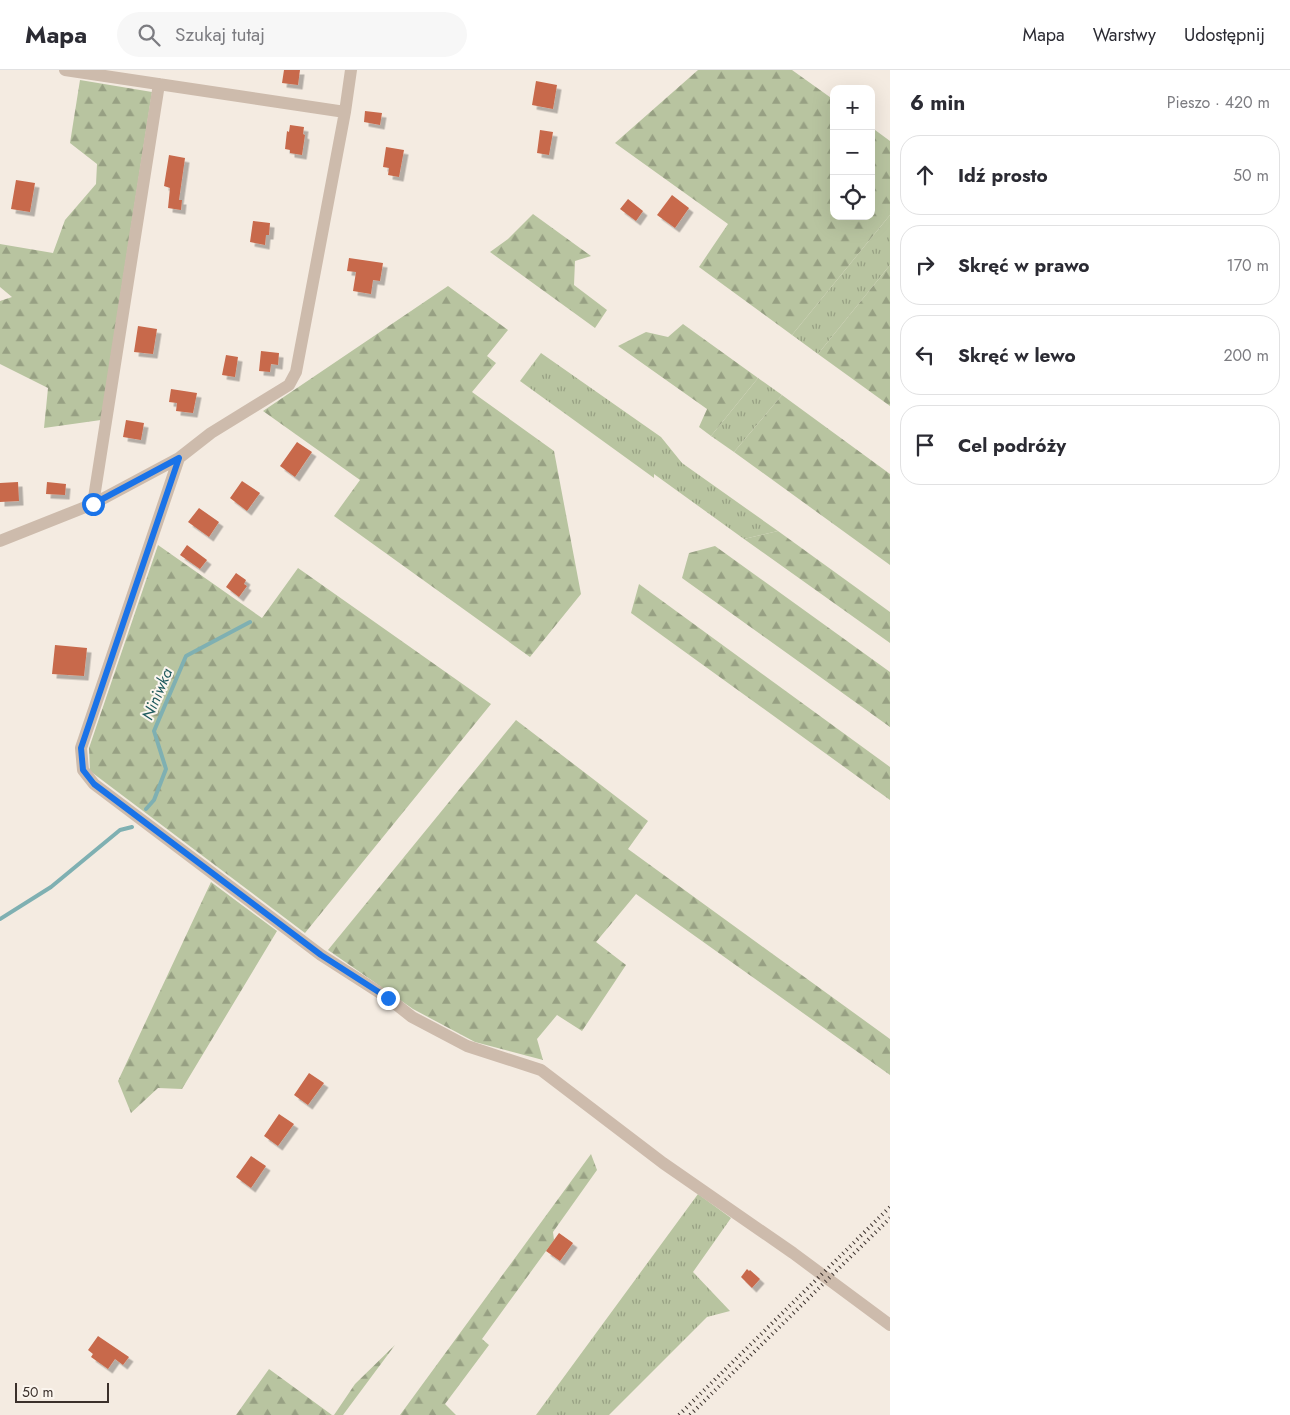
<!DOCTYPE html>
<html lang="pl">
<meta charset="utf-8">
<style>
:root{--surface:#fff;--page:#f7f7f7;--text:#2b2b33;--muted:#7c7c81;--line:#e1e1e2}
body{margin:0;font-family:Jost,sans-serif;background:var(--page);color:var(--text)}
.controls{position:absolute;right:15px;top:15px;display:grid;overflow:hidden;border-radius:10px;box-shadow:0 5px 20px #0002}
.controls button{width:45px;height:45px;display:grid;place-items:center;padding:0;border:0;border-bottom:1px solid var(--line);background:var(--surface);color:var(--text);font:25px sans-serif}
.scale{position:absolute;left:15px;bottom:12px;width:94px;box-sizing:border-box;padding-left:5px;border:2px solid #3b302b;border-top:0;font-size:14px;line-height:18px;white-space:nowrap;color:#3b302b;-webkit-text-stroke:4px #fbf5ee;paint-order:stroke}
.stop{position:absolute;width:15px;height:15px;margin:-11px;border:4px solid #1a73e8;border-radius:50%;background:#fff}
.stop.end{background:#1a73e8;border-color:#fff;box-shadow:0 1px 5px #0008}
.list{margin:0;padding:0;list-style:none}
h2{display:flex;justify-content:space-between;align-items:center;height:65px;margin:0;padding:0 20px;font-size:21px}
h2 small{font-size:16px;font-weight:400;color:var(--muted)}
.list li{display:grid;grid-template-columns:32px 1fr auto;gap:15px;align-items:center;box-sizing:border-box;height:80px;margin:0 10px 10px;padding:0 10px;border:1px solid var(--line);border-radius:20px}
.list b{display:block;font-size:19px;white-space:nowrap}
.list em{font-size:16px;font-style:normal;color:var(--muted)}
.icon{flex:none;width:28px;height:28px;fill:none;stroke:currentColor;stroke-width:2;stroke-linecap:round;stroke-linejoin:round}
.map{position:relative;flex:none;width:890px;height:1345px;overflow:hidden}
header{display:flex;align-items:center;gap:30px;box-sizing:border-box;height:70px;padding:0 25px;background:var(--surface);border-bottom:1px solid var(--line)}
header strong{font-size:24px}
nav{display:flex;gap:28px;margin-inline-start:auto;font-size:18px}
.search{width:350px;height:45px;background:var(--page);display:flex;align-items:center;gap:12px;box-sizing:border-box;padding:0 18px;border-radius:28px;color:var(--muted);font-size:19px}
main{display:flex}
aside{flex:1;background:var(--surface)}
.map>svg:first-child{display:block}
.grass{fill:url(#grass-tufts)}
.forest{fill:url(#forest-firs)}
.lines{fill:none;stroke-linecap:round;stroke-linejoin:round}
.stream{stroke:#7fb0b2;stroke-width:4}
.building{fill:#c8694b;filter:url(#shadow)}
.minor{stroke:#cdbbac;stroke-width:12}
.rail{stroke:#3b302b;stroke-width:4;stroke-dasharray:1 4;stroke-linecap:butt}
.route{stroke:#1a73e8;stroke-width:6}
.labels{text-anchor:middle;dominant-baseline:central;stroke-width:4;stroke-linejoin:round;paint-order:stroke}
.water-label{font-size:16px;font-style:italic;fill:#1f5a5e;stroke:#fbf5ee}
</style>
<header>
<strong>Mapa</strong>
<div class="search"><svg class="icon" aria-label="search" viewBox="0 0 24 24"><circle cx="10" cy="10" r="6"/><path d="M15 15l6 6"/></svg>Szukaj tutaj</div>
<nav><a>Mapa</a><a>Warstwy</a><a>Udostępnij</a></nav>
</header>
<main>
<div class="map">
<svg width="890" height="1345" viewBox="0 0 890 1345">
<defs>
<pattern id="grass-tufts" width="24" height="20" patternUnits="userSpaceOnUse" patternTransform="scale(1.25)"><rect width="24" height="20" fill="#b8c4a0"/><path d="M3 7l-1-3M5 7V3M7 7l1-3M15 17l-1-3M17 17v-4M19 17l1-3" fill="none" stroke="#97a083"/></pattern>
<pattern id="forest-firs" width="22" height="20" patternUnits="userSpaceOnUse" patternTransform="scale(1.25)"><rect width="22" height="20" fill="#b8c4a0"/><path d="M5 1l3.5 6h-7zM16 11l3.5 6h-7z" fill="#97a083"/></pattern>
<filter id="shadow"><feDropShadow dx="4.5" dy="4.5" stdDeviation="0" flood-color="#0004"/></filter>
</defs>
<rect width="100%" height="100%" fill="#f4ebe1"/>
<!-- grass -->
<path class="grass" d="M890,145V195L818,284L792,265Z
M541,283L661,367L682,393L778,461L744,469L654,404V408L520,311Z
M758,308L782,325L734,382L711,366Z
M698,1124L731,1148L693,1202L730,1241L707,1247L609,1345H536Z"/>
<!-- forest -->
<path class="forest" d="M698,0H792L834,30V146H871V57L890,71V145L792,265L699,197L728,154L615,73Z
M80,10L152,22L101,350L44,358L48,318L0,294V231L12,227L0,217V174L53,183L65,150L96,114L97,94L70,73Z
M533,144L591,186L575,191L574,215L607,240L595,258L490,182L508,169Z
M890,195V336L818,284Z
M448,216L508,260L487,286L496,293L472,322L554,381L581,524L530,587L334,446L360,410L263,341Z
M683,254L758,308L711,366L699,357L707,339L618,276L646,262L668,267Z
M782,325L890,404V495L734,382Z
M778,461L890,542V573L744,469Z
M158,475L262,548L298,498L491,634L305,863L90,701L89,678Z
M715,476L890,602V657L682,508L689,483Z
M639,514L890,697V730L631,543Z
M516,650L648,751L628,779L890,969V1005L636,824L596,872L626,895L582,961L557,945L537,969L543,990L475,972L413,939L328,880Z
M211,812L277,861L182,1019L158,1018L131,1043L118,1011Z
M591,1084L597,1100L553,1162L554,1170L482,1269L489,1275L445,1334L456,1345H400Z
M395,1275L343,1345H334L355,1314Z
M269,1299L332,1345H236Z"/>
<g class="lines">
<!-- stream -->
<path class="stream" d="M146,739L154,730L166,699L154,661L186,586L250,552
M0,849L51,817L120,760L132,757"/>
</g>
<!-- building -->
<path class="building" d="M284,0H300L298,15L282,13Z
M536,11L557,15L553,39L532,35Z
M365,41L382,43L380,55L364,52Z
M290,55L304,57L303,64L305,65L302,85L290,83V80L285,79L287,61L289,62Z
M540,60L553,62L549,85L537,83Z
M386,77L404,80L399,107L388,105L389,98L383,97Z
M169,85L185,88L179,130H182L181,140L168,138L170,118L164,116Z
M16,110L35,113L30,142L11,139Z
M672,125L689,138L675,158L657,145Z
M628,129L643,141L636,151L620,139Z
M253,151L270,153L269,165H266L265,175L250,172Z
M349,188L383,193L380,211L373,210L371,224L353,221L356,202L347,201Z
M138,256L157,259L153,284L134,282Z
M261,281L279,283L278,295L271,294L270,302L259,301Z
M226,285L238,287L235,307L222,305Z
M171,319L197,323L193,343L176,341L177,333L169,332Z
M126,350L144,353L141,370L123,367Z
M297,372L312,382L295,407L280,396Z
M242,411L260,423L247,441L230,428Z
M18,412L19,431L0,432V413Z
M47,412L66,414L65,425L46,424Z
M199,438L219,452L209,467L188,452Z
M187,475L207,490L200,499L180,485Z
M236,503L246,510L244,514L247,516L239,527L226,517Z
M55,575L87,578L84,606L52,604Z
M309,1003L324,1013L308,1035L294,1025Z
M279,1044L294,1054L278,1076L264,1066Z
M251,1086L266,1096L251,1118L236,1107Z
M559,1163L573,1173L560,1191L546,1181Z
M747,1199L749,1201L750,1200L760,1209L752,1218L741,1207Z
M98,1266L129,1287L123,1295L115,1289L108,1299L91,1287L93,1284L88,1280Z"/>
<g class="lines">
<!-- minor -->
<path class="minor" d="M65,0L345,42
M351,0L345,42L296,302L289,315L211,363L179,388L81,678L83,700L94,714L321,885L388,928L412,947L467,976L541,1000L663,1093L793,1183L890,1255
M93,434L159,14
M0,471L93,434L179,388"/>
<!-- rail -->
<path class="rail" d="M679,1345L890,1137
M690,1345L890,1148"/>
</g>
<g class="lines">
<!-- route -->
<path class="route" d="M93,434L179,388L81,678L83,700L94,714L321,885L388,928"/>
</g>
<g class="labels">
<!-- water labels -->
<g class="water-label">
<text transform="translate(157 624) rotate(-67)">Niniwka</text>
</g>
</g>
</svg>
<div class="controls">
<button>+</button>
<button>−</button>
<button><svg class="icon" aria-label="locate" viewBox="0 0 24 24"><circle cx="12" cy="12" r="6"/><path d="M12 2v4M12 18v4M2 12h4M18 12h4"/></svg></button>
</div>
<div class="scale">50 m</div>
<div class="stop" style="left:93px;top:434px"></div>
<div class="stop end" style="left:388px;top:928px"></div>
</div>
<aside>
<h2>6 min<small>Pieszo · 420 m</small></h2>
<ul class="list">
<li><svg class="icon" aria-label="ahead" viewBox="0 0 24 24"><path d="M12 20V5M6 11l6-6 6 6"/></svg><div><b>Idź prosto</b></div><em>50 m</em></li>
<li><svg class="icon" aria-label="right" viewBox="0 0 24 24"><path d="M7 20v-9h11M14 6l5 5-5 5"/></svg><div><b>Skręć w prawo</b></div><em>170 m</em></li>
<li><svg class="icon" aria-label="left" viewBox="0 0 24 24"><path d="M17 20v-9H6M10 6l-5 5 5 5"/></svg><div><b>Skręć w lewo</b></div><em>200 m</em></li>
<li><svg class="icon" aria-label="arrive" viewBox="0 0 24 24"><path d="M6 21V4h12l-3 4 3 4H6"/></svg><div><b>Cel podróży</b></div></li>
</ul>
</aside>
</main>
